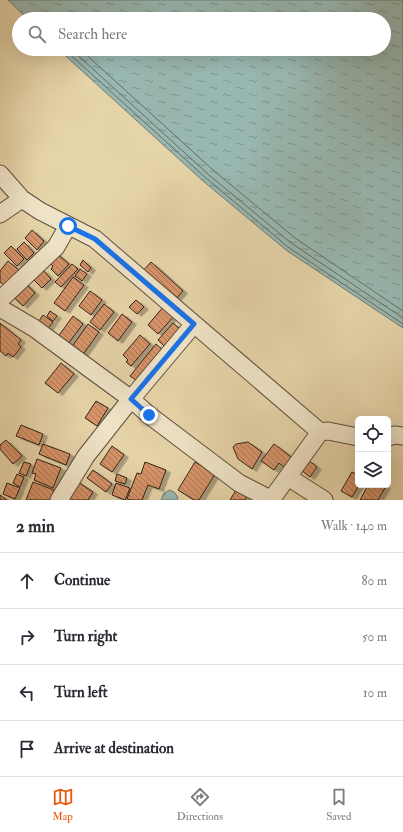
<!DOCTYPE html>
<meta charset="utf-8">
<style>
:root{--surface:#fff;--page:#f2f2f3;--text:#2b2b33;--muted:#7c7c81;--line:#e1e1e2;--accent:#ea580c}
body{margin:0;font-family:"IM FELL Double Pica",serif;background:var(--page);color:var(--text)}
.controls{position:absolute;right:12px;bottom:12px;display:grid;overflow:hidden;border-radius:6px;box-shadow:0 4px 16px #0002}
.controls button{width:36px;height:36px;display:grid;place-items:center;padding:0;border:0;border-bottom:1px solid var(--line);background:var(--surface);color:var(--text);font:20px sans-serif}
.stop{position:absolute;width:12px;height:12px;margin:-9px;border:3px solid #1a73e8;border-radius:50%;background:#fff}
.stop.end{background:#1a73e8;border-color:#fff;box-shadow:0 1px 4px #0008}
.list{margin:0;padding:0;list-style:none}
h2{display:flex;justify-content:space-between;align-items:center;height:52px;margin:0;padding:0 16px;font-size:17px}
h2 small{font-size:13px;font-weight:400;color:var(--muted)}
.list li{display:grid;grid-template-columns:26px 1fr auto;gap:12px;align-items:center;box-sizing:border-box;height:56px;padding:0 16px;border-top:1px solid var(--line)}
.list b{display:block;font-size:15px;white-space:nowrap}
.list em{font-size:13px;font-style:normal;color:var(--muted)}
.icon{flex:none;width:22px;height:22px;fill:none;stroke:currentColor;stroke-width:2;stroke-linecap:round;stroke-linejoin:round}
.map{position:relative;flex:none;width:403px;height:500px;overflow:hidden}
.search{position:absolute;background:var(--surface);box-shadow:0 4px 16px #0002;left:12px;right:12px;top:12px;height:44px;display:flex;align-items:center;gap:10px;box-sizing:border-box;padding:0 14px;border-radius:22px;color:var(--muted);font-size:15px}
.sheet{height:276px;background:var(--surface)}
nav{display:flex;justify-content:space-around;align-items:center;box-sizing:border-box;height:56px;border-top:1px solid var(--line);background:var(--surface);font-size:11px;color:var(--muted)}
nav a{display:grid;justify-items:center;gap:2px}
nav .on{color:var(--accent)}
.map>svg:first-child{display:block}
.water{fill:url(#water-ripples);stroke:#707b74}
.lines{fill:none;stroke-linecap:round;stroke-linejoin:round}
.shore{stroke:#666c64;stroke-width:1}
.building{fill:url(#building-back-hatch);stroke:#332219;filter:url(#shadow)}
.minor-casing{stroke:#604e3d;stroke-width:19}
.minor{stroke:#efe3c7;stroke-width:17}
.route{stroke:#1a73e8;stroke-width:5}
</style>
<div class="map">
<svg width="403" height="500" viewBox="0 0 403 500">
<defs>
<pattern id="water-ripples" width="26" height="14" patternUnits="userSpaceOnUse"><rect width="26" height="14" fill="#98b7b0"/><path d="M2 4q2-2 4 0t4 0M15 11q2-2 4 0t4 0" fill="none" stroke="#7d948e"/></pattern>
<pattern id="building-back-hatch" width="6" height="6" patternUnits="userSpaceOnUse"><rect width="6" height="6" fill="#d7946a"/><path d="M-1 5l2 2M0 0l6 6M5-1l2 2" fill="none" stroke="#af7856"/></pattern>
<filter id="shadow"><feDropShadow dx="4.5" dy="2.5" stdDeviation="0" flood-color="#0004"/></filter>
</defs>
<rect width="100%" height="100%" fill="#e6d4a9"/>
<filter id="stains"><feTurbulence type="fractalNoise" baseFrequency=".005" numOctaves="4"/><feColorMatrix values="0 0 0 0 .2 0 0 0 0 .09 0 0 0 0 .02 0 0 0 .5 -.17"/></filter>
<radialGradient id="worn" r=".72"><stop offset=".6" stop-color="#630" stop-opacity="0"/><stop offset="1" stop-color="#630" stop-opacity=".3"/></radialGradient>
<!-- water -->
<path class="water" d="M8,0H403V328L286,250L203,181L58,49H384V19H28Z
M170,490L175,493L178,498L177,500H161L164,493Z"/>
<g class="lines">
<!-- shore -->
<path class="shore" d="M64,49L206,178L288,247L403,324
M71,49L209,175L291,243L403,318
M80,49L213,170L295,238L403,311"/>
</g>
<!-- building -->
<path class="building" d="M32,230L44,241L37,250L25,238Z
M24,242L34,253L27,260L17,249Z
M11,246L24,259L17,266L4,253Z
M55,252L69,264L58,276L51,269L53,266L47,261Z
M83,260L91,268L88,272L80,265Z
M8,261L20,271L7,287L0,282V271Z
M151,262L183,291L174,301L142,272Z
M72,264L78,269L61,287L55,282Z
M80,269L87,274L82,281L75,276Z
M43,270L51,279L42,288L33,279Z
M73,277L84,285L65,311L54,303Z
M23,281L35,293L23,306L11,295Z
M90,291L102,300L91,315L79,306Z
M136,300L144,307L137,314L129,307Z
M104,304L114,312L100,330L90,322Z
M164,306L175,315L158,334L148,325Z
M50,311L57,316L53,321L47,316Z
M122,314L132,322L118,341L108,333Z
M43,315L53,322L45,332L36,325Z
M73,316L83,324L65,348L55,341Z
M0,323L21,340L18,344L21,347L13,357L8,353L6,356L0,351Z
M173,323L181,330L166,348L158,340Z
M88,324L99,332L82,356L71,348Z
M140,335L150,344L131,366L126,362L128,360L123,355Z
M156,344L164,351L139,382L130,376Z
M61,363L74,374L58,393L45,383Z
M96,401L108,408L97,426L85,418Z
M21,425L43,434L39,445L16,436Z
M6,440L22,456L13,464L0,449V445Z
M248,442L262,452L252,469L238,459L233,447L236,444Z
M43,444L70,454L66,465L39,454Z
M274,444L294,459L286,469L279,463L274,470L261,461Z
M112,446L124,455L112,472L100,464Z
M37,459L61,468L53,488L34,480L36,474L32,473Z
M308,460L317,467L310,477L301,470Z
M24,462L31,464L26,476L19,473Z
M145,462L166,470L159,489L148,485L142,500H131L127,499L137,473L141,474Z
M195,462L215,474L199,500H194L178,490Z
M93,470L112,484L106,492L87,478Z
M352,472L358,475L359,485L352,497L341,491Z
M17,474L24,477L20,487L13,483Z
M117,474L127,478L125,484L115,481Z
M75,480L93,492L88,500H62Z
M33,482L54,490L50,500H26Z
M7,483L20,488L15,499L3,494Z
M116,483L130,488L125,500L112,495Z
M368,485L386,486L378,500H360Z
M236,490L247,496L245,500H230Z
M0,495L7,500H0Z"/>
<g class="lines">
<!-- minor casing -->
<g class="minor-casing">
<path id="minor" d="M0,174L22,199L40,211L95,239L320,432
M0,214L22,199
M0,300L56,247L68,226
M0,308L34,328L131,399L149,415L239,483L272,500
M388,437L395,435L403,436
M288,477L324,500
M59,500L86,456L131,399L194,324
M271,500L320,432L328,431L358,437"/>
</g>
<!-- minor -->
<use href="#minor" class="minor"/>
</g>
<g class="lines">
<!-- route -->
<path class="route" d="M68,226L95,239L194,324L131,399L149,415"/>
</g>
<rect width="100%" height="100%" filter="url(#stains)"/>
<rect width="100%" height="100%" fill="url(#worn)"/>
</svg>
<div class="controls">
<button><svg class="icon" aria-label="locate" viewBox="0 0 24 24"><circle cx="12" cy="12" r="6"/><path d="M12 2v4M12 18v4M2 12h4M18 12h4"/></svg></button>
<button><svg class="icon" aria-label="layers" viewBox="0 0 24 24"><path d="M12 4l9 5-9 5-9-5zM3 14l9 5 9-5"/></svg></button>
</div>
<div class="stop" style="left:68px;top:226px"></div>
<div class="stop end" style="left:149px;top:415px"></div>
<div class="search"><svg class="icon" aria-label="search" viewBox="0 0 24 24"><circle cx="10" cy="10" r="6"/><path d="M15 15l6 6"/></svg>Search here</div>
</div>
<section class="sheet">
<h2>2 min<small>Walk · 140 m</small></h2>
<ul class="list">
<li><svg class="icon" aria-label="ahead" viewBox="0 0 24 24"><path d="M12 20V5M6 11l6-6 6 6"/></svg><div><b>Continue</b></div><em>80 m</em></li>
<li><svg class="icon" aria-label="right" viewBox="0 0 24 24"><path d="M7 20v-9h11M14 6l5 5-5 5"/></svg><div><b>Turn right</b></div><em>50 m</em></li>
<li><svg class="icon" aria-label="left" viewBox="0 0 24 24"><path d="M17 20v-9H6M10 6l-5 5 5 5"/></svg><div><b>Turn left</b></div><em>10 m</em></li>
<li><svg class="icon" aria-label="arrive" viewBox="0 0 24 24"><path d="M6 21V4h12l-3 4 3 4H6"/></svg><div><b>Arrive at destination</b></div></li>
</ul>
</section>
<nav>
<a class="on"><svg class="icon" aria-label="map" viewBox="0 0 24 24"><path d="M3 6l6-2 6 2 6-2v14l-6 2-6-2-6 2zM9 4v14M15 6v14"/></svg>Map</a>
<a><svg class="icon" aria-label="directions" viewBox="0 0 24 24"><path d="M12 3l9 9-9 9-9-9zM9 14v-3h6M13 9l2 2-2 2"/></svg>Directions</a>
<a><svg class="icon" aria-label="saved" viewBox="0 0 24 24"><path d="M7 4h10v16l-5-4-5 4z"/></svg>Saved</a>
</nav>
